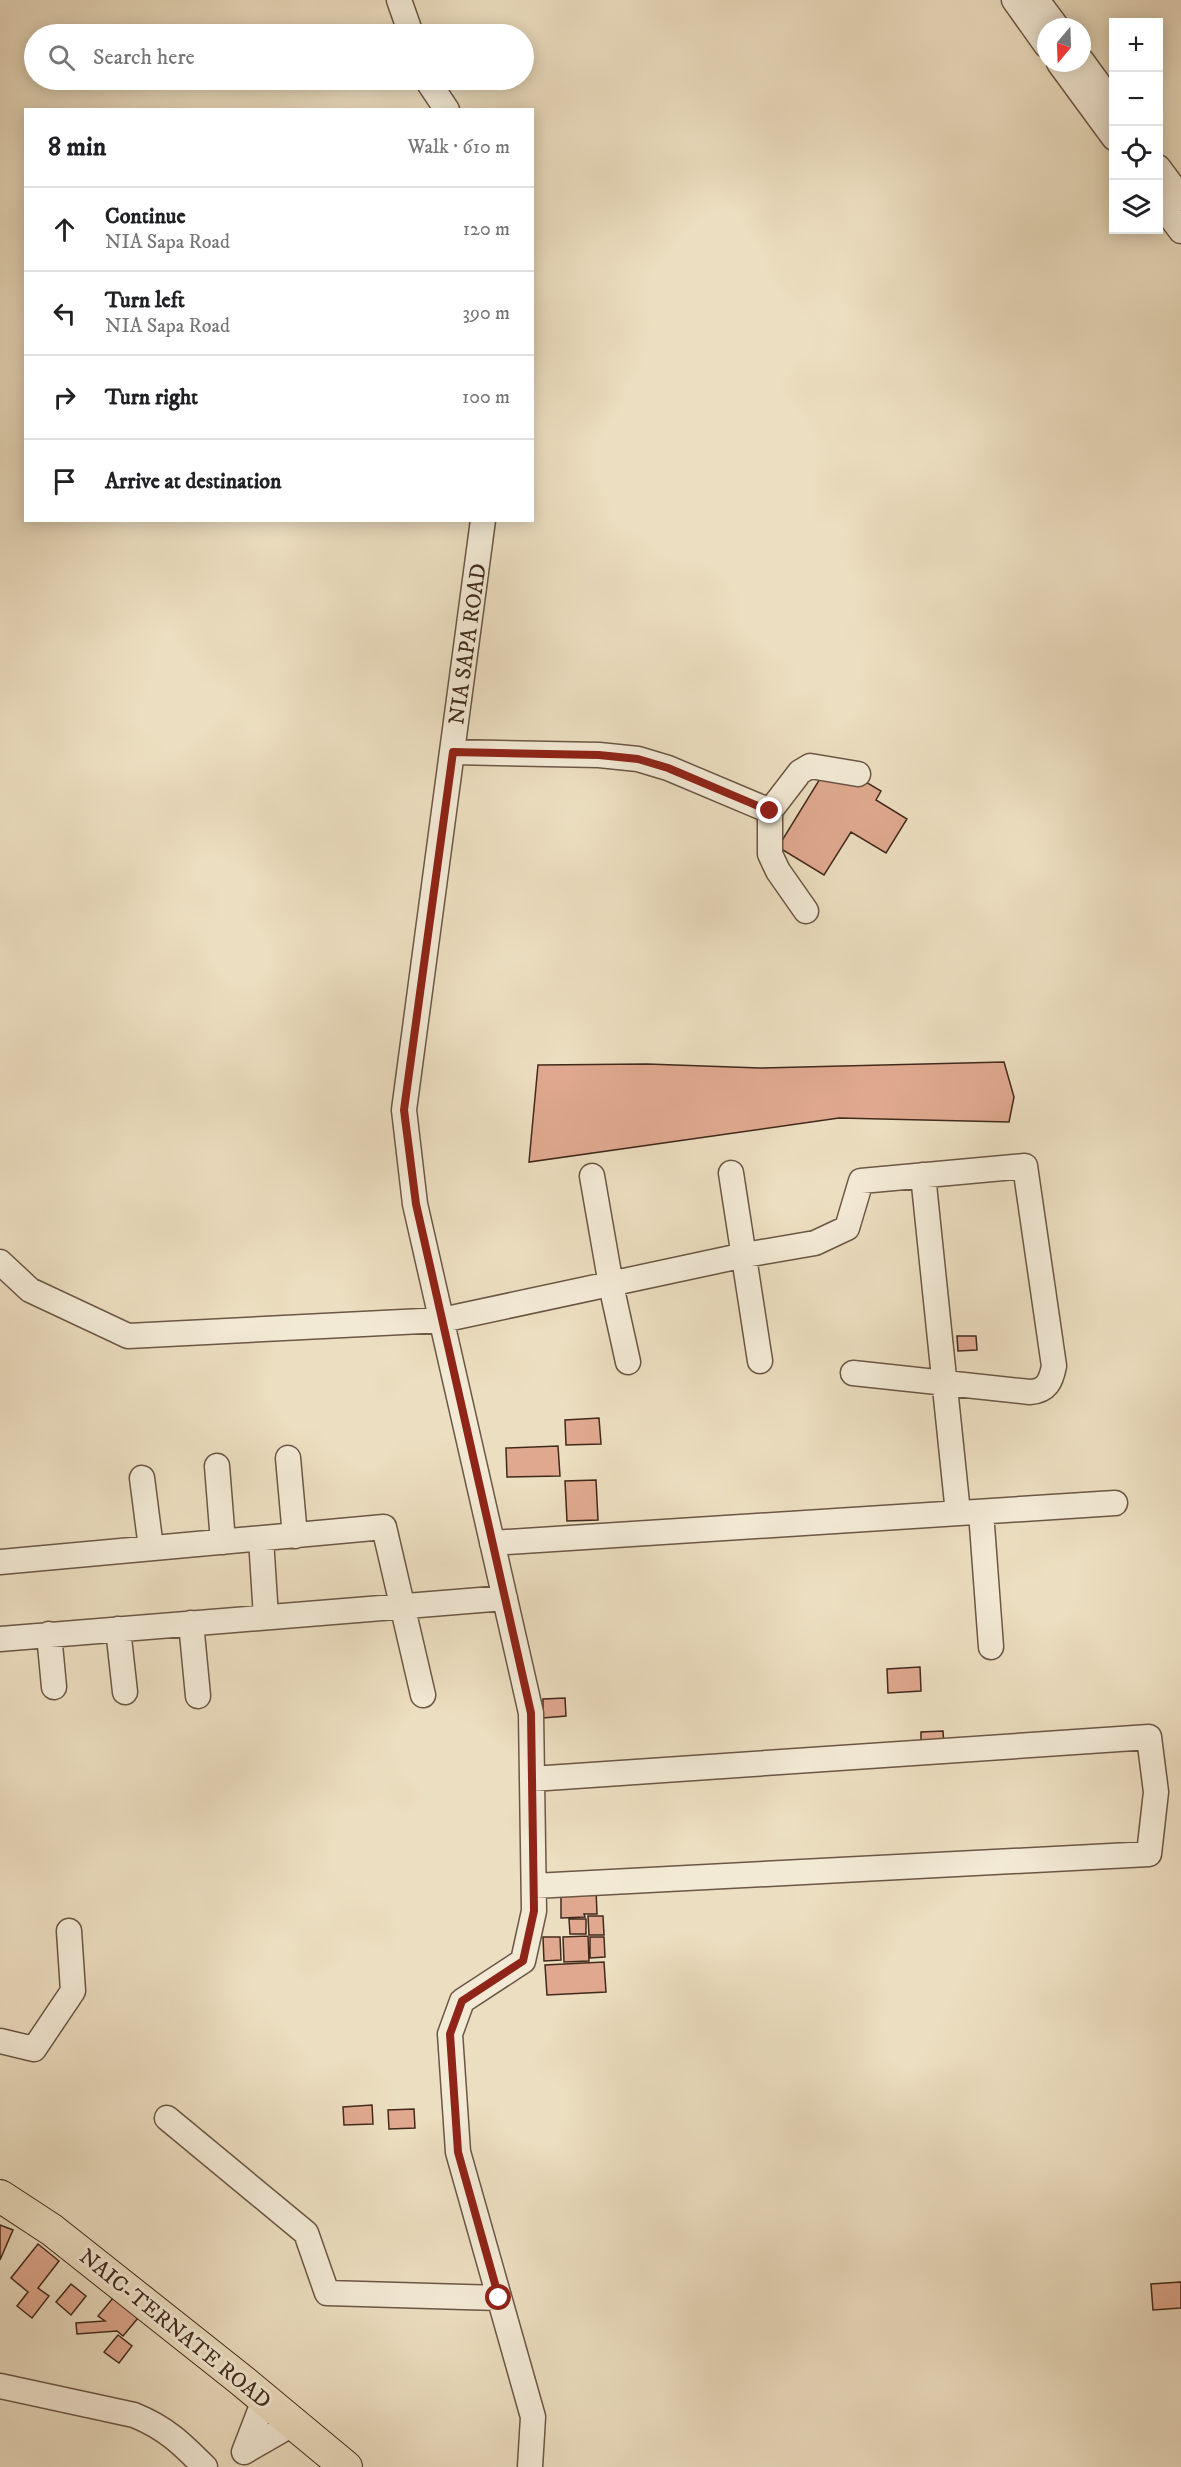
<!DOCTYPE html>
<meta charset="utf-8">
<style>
:root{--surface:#fff;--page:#f6f6f6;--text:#202124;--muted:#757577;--line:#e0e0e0}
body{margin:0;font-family:"IM FELL DW Pica",serif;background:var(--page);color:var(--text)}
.controls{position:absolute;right:18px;top:18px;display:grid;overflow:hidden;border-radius:0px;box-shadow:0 3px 15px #0003}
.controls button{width:54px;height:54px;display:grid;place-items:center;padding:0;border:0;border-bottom:2px solid var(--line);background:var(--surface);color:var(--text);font:30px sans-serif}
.compass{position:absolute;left:1037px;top:18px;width:54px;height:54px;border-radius:50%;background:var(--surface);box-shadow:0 3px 15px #0003;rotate:199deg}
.stop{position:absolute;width:18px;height:18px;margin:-14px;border:4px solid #8f2418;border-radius:50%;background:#fff}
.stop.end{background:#8f2418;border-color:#fff;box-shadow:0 2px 6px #0008}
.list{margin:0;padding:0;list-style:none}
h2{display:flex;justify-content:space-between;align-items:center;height:78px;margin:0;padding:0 24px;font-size:26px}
h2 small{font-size:20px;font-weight:400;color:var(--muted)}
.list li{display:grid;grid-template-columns:39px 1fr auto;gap:18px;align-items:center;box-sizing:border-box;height:84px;padding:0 24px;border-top:2px solid var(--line)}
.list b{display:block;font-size:22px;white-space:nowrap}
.list p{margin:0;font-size:20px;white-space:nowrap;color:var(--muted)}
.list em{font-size:20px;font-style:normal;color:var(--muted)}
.icon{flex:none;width:33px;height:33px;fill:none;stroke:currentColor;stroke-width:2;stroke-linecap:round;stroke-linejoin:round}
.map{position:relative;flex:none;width:1181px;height:2467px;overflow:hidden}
.search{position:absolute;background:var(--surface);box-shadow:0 3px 15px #0003;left:24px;top:24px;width:510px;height:66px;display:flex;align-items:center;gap:15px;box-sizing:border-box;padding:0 21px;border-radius:33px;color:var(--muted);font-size:22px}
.panel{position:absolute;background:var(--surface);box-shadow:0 3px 15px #0003;left:24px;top:108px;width:510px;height:414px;border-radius:0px}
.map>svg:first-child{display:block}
.building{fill:#e0a98f;stroke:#41291c;stroke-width:1.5}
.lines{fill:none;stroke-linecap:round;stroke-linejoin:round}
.minor-casing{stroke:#6c5645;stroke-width:27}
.major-casing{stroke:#41291c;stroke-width:34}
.minor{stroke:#f3ead6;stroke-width:24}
.major{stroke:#ecdec0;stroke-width:32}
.route{stroke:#8f2418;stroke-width:8}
.labels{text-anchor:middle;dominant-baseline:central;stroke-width:6;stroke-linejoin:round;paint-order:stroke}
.street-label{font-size:22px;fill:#41291c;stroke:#f3ead6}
</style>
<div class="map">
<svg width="1181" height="2467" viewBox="0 0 1181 2467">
<rect width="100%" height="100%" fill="#ecdec0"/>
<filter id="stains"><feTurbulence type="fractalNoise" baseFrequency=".00333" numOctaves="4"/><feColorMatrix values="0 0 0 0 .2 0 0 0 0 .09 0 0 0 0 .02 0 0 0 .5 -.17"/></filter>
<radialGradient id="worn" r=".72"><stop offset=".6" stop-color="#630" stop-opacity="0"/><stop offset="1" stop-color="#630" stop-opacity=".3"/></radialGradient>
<!-- building -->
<path class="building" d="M826,769L854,775L881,791L876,800L907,819L886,853L851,832L824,875L778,847Z
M1004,1062L1014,1097L1009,1122L839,1118L529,1162L538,1065L647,1064L760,1068Z
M957,1336H976L977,1350L958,1351Z
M599,1418L601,1444L566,1445L565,1420Z
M558,1446L560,1476L507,1477L506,1448Z
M596,1480L598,1520L567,1521L565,1481Z
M920,1667L921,1691L888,1693L887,1669Z
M565,1698L566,1716L543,1718V1699Z
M943,1731L944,1746L921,1747V1732Z
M596,1890L597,1914H584L585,1917L561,1918V1892Z
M588,1916H603L604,1935H589Z
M569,1919H586V1934H570Z
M588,1936L589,1961L564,1962L563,1937Z
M543,1937H560L561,1960L544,1961Z
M590,1937H604L605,1957L590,1958Z
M604,1962L606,1992L547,1995L545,1965Z
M372,2105L373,2124L344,2125L343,2107Z
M414,2109L415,2128L389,2129L388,2110Z
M0,2225L13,2230L0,2260Z
M38,2244L59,2261L38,2288L49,2296L32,2318L17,2306L28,2292L11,2278Z
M1181,2282V2308L1153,2310L1151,2284Z
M71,2284L86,2296L71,2315L56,2302Z
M113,2298L138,2318L123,2336L117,2331L77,2334L76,2323L105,2321L98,2316Z
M118,2335L132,2346L119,2363L104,2352Z"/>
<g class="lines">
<!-- minor casing -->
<g class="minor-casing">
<path id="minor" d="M399,0L411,34
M1014,0L1046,45
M1037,0L1057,27
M1082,61L1114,105
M1059,63L1114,138
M427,80L447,110
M1158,167L1181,198
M1158,200L1181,231
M483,520L404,1110L415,1204L531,1713L534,1911L523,1961L462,2001L450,2034L458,2152L533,2417L530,2467
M453,752L599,755L638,759L668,768L770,811V854L778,871L806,911
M770,811L800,772L810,766L858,774
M731,1173L760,1361
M923,1175L958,1513
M592,1176L611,1285L628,1362
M0,1262L30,1290L128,1336L442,1320L745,1255L815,1243L847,1228L861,1181L1025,1166L1054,1366C1051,1381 1047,1391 1030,1392L853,1373
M288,1458L295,1536
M217,1466L223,1542
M142,1478L151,1548
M981,1512L991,1647
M261,1539L266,1617
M492,1543L1115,1503
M0,1562L384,1527L423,1695
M191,1623L198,1696
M118,1629L125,1692
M49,1634L54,1687
M0,1639L505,1598
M532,1779L1149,1737L1156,1792L1149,1854L534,1886
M0,2041L34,2049L73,1991L69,1931
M167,2118L306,2233L327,2293L499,2298
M0,2386L134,2415C166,2428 181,2443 205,2467
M264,2400L244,2452L294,2423"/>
</g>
<!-- major casing -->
<g class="major-casing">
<path id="major" d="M0,2196L52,2230L240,2379L346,2467"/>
</g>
<!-- minor -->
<use href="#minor" class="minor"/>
<!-- major -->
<use href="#major" class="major"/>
</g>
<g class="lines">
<!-- route -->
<path class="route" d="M499,2298L458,2152L450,2034L462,2001L523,1961L534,1911L531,1713L416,1204L404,1110L453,752L599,755L638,759L668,768L770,811"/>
</g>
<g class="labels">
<!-- street labels -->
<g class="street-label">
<text transform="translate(468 644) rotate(-82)">NIA SAPA ROAD</text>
<text transform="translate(175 2329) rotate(39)">NAIC-TERNATE ROAD</text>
</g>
</g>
<rect width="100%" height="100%" filter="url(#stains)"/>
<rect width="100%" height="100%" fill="url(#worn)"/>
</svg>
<div class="controls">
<button>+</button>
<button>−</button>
<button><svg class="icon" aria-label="locate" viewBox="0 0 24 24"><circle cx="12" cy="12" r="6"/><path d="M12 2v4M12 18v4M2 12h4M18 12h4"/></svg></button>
<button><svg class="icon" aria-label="layers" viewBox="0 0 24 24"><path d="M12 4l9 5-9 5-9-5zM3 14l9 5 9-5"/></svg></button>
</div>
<svg class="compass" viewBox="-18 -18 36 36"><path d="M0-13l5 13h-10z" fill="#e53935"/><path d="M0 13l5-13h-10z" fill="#757577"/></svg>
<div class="stop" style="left:499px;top:2298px"></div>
<div class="stop end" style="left:770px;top:811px"></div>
<div class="search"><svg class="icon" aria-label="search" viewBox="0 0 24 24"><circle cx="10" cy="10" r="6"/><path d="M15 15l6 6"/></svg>Search here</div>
<section class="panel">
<h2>8 min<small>Walk · 610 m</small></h2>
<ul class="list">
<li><svg class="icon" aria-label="ahead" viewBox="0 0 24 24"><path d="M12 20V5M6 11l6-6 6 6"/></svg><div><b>Continue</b><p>NIA Sapa Road</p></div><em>120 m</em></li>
<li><svg class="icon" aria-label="left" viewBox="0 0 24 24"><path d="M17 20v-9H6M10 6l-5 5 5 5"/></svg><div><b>Turn left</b><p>NIA Sapa Road</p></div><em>390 m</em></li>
<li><svg class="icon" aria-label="right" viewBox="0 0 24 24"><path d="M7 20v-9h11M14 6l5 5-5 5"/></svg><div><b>Turn right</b></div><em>100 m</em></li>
<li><svg class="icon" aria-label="arrive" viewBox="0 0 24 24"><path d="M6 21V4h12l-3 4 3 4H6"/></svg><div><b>Arrive at destination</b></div></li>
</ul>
</section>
</div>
